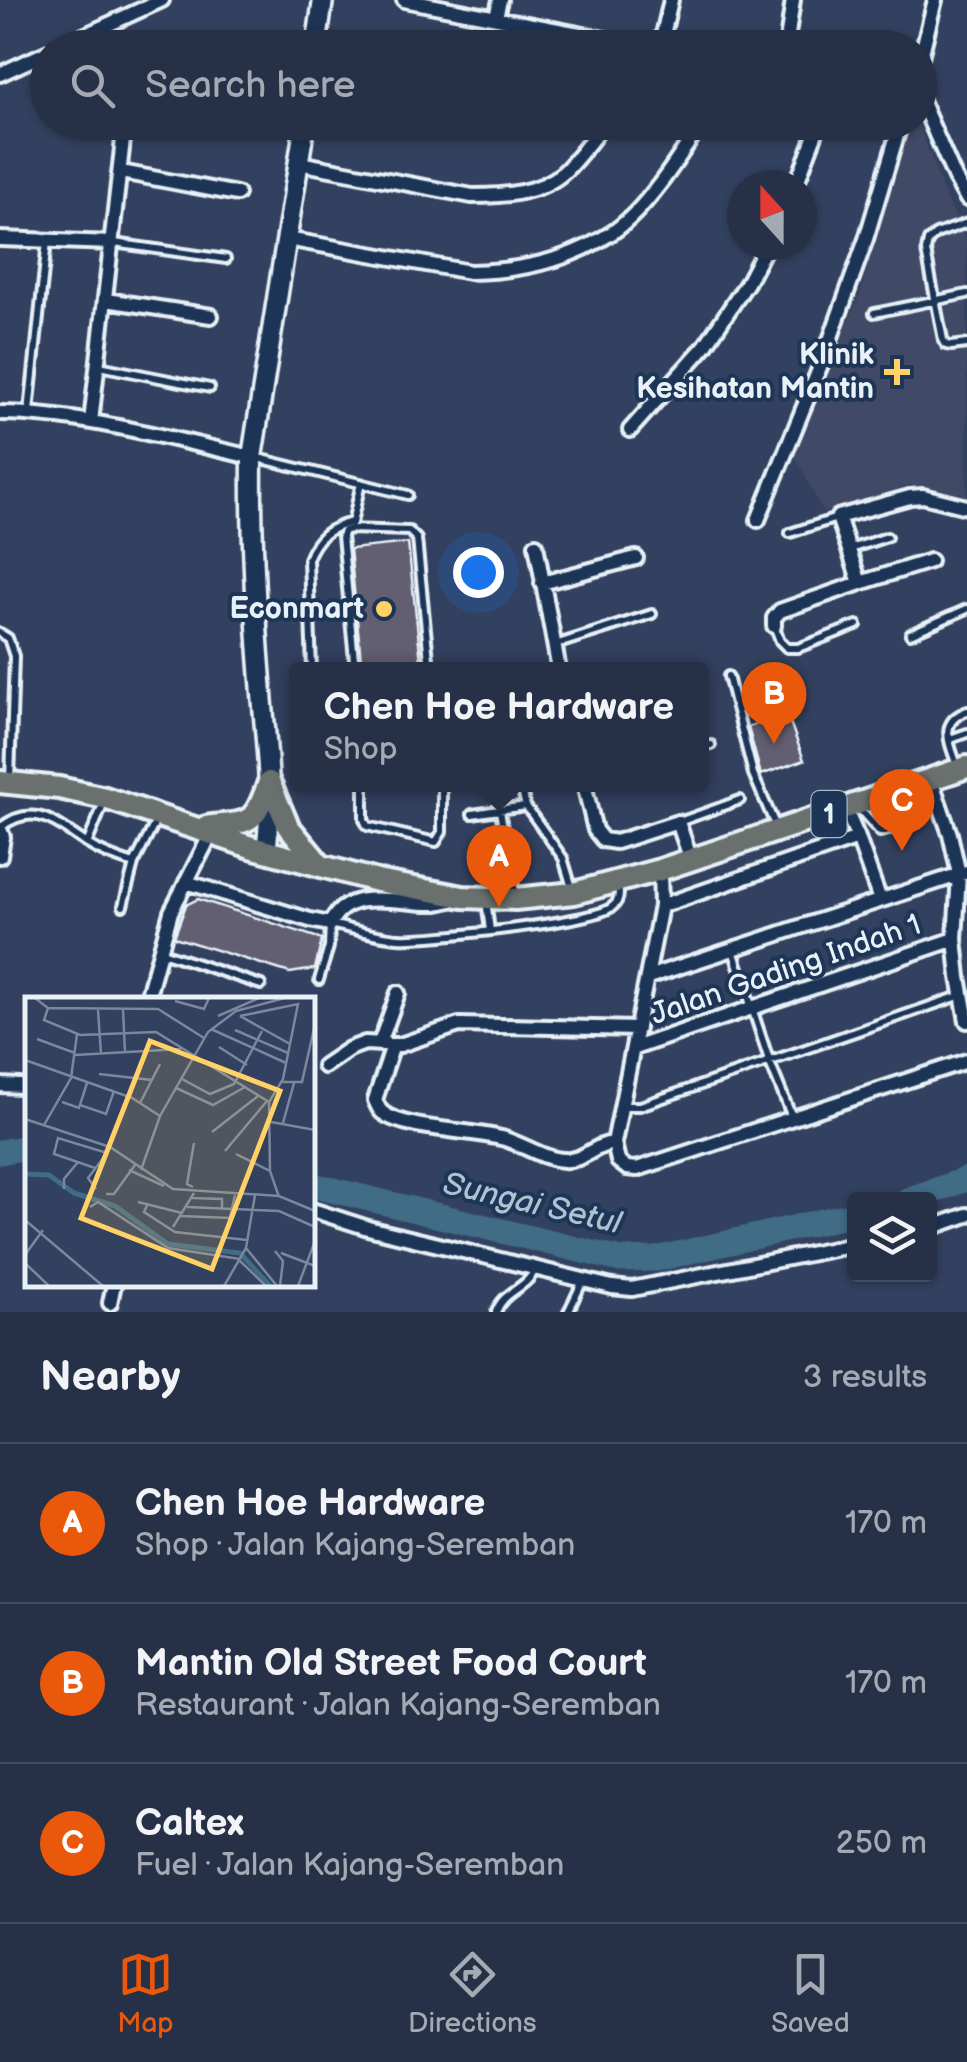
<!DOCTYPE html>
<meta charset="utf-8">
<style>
:root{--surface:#263147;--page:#2e394e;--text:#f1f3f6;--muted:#a4a9b4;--line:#424c60;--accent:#ea580c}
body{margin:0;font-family:"Balsamiq Sans",sans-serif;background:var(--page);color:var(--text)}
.controls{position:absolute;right:30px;bottom:30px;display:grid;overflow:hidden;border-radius:10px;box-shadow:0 2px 8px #0004}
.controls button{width:90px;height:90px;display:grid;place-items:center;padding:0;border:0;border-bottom:2px solid var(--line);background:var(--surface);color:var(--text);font:50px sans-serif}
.compass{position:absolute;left:727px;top:170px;width:90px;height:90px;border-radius:50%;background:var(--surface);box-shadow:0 2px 8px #0004;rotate:339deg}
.you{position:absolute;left:478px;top:572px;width:35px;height:35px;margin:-25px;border:8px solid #fff;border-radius:50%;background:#1a73e8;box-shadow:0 0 0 15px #1a73e833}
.badge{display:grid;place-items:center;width:65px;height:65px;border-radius:50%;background:var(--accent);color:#fff;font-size:32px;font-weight:700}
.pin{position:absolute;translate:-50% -82px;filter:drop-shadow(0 2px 5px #0008)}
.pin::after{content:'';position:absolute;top:52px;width:35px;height:30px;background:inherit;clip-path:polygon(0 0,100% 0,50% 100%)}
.popup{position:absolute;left:289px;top:662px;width:420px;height:130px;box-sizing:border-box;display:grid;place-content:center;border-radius:10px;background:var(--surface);filter:drop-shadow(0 2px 8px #0005);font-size:32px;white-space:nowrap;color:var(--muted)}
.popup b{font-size:38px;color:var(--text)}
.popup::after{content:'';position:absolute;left:50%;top:100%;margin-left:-20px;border:20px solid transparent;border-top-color:var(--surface)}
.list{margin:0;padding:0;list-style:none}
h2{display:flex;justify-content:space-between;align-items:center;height:130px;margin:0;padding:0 40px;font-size:42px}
h2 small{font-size:32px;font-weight:400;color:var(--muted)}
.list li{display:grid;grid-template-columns:65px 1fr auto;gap:30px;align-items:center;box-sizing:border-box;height:160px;padding:0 40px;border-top:2px solid var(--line)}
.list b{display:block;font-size:38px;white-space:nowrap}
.list p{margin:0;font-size:32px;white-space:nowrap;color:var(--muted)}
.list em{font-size:32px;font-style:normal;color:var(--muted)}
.icon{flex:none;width:55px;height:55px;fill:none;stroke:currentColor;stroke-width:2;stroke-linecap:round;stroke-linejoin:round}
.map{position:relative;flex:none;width:967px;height:1312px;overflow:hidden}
.search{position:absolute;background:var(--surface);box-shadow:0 2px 8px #0004;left:30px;right:30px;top:30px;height:110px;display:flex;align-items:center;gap:25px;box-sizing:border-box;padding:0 35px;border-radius:55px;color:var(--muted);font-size:38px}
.sheet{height:610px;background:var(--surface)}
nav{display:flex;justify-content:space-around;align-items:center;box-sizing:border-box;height:140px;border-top:2px solid var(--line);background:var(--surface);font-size:28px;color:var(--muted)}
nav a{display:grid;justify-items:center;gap:5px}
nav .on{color:var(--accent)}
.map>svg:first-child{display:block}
.built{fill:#414a65}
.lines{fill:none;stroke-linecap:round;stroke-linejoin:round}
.river{stroke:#416c86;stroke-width:25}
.building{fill:#635e72;stroke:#e8f1f8;stroke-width:2.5}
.service-casing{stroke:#e8f1f8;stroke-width:14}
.minor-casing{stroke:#e8f1f8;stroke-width:20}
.secondary-casing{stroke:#e8f1f8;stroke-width:25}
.primary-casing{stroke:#e8f1f8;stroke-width:28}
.service{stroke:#1d3557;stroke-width:6}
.minor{stroke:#1d3557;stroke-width:12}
.secondary{stroke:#1d3557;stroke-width:18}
.primary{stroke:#6b706d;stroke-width:20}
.poi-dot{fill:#ffd166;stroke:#1d3557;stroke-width:4}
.labels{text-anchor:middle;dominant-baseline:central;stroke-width:8;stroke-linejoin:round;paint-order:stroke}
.shield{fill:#1d3557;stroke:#abb9c8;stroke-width:2.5}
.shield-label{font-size:28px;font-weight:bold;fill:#e8f1f8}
.poi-label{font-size:30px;font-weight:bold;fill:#e8f1f8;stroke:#1d3557;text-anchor:end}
.street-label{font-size:30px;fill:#e8f1f8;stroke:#1d3557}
.water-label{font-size:32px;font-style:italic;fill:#aec2d0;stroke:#1d3557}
.inset-river{fill:none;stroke:#416c86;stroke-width:5}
.inset-road{fill:none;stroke:#7b879c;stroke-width:2.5}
.view{fill:#ffd166;fill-opacity:0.15;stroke:#ffd166;stroke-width:5}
.inset-edge{fill:none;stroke:#e8f1f8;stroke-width:5}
</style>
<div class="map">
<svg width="967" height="1312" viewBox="0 0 967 1312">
<rect width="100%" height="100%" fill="#32415f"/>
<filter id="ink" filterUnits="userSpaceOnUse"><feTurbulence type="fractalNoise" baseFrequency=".01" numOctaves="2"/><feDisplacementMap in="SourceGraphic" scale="20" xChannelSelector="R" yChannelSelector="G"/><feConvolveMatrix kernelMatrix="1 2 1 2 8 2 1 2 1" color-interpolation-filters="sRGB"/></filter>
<g filter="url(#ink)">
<!-- built -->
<path class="built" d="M910,123H918L943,191L967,240V495L910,485L823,512L794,453L861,291Z"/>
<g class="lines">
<!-- river -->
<path class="river" d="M0,1152L28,1147
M312,1185L621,1260L656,1259L854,1214
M907,1200L967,1179"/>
</g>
<!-- building -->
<path class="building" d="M408,543L422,670H362L350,549Z
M787,714L804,760L761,775L748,727Z
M198,899L322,939L315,969L290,973L174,937L186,905Z"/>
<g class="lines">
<!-- service casing -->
<g class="service-casing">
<path id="service" d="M217,122L219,123
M967,223L936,234L928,241L926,251L943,340L946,345L951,346L967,344
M114,243L226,259
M874,313L967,294
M99,366L210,388
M29,412L47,241
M254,457L408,495
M352,523L361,483
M790,533L837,518
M850,549L887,537
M775,628L780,641L787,648H798L857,625
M0,633L8,638L14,656L10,780
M910,634L967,609
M555,645L652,614
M312,670L308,559C317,536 329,528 352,522
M355,670L342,536L344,531L350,529L409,531L417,539L430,670
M728,676L753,774L776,827
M950,739L967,733
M702,747L711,745
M958,768C950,744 937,722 967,711
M364,784V819L367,826L436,842L442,832V784
M520,784L526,806L563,858L573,891
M860,810L880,832L907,826L917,816V790
M500,811L515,893
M472,814L526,806
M679,822L740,800
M1,827C36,800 59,826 89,845C103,854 118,859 134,864
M87,844L104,803
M486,900L490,931
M123,906L134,864L157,819
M733,950L770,1063L792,1117
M159,951L261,985
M319,980L329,947L330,924C352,929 375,936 398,938C428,940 593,922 612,907C619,902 620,895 618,887
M623,1106H640L962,995
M496,1312C504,1290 526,1290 536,1268
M568,1312L583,1281"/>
</g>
<!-- minor casing -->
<g class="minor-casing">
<path id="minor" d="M404,0L651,48
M496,17L500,0
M57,48L162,0
M660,48L671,0
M786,48L793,0
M920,61L935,0
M0,74L48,52
M920,98L955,178L967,199
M299,163L472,196C502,196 540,194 564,172C579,158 592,139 605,122
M121,172L237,194
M796,185L820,122
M0,239L113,243
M287,239L470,272C520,271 571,260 613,232C646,210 680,156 702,122
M106,300L211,316
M0,413C85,414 170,439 252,457
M91,422L125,122
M630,430L705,346L747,283L767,245
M758,520L824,357L866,239L901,122
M536,545L559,670
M930,561L860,583L838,517L910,497L923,496L967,507
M542,583L636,558
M774,626V618L780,611L860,583
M931,780L950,834L959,874L955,939L959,977L967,1021
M584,784L595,830L603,840L616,842L678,822L691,860
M845,808L858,838
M0,829L3,837L0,856
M660,870L661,906L614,1143L618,1161L627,1168L637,1169L967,1061
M186,882L310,920L330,924C349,884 402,905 435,903C440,903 445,901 451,900
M661,906L858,838L880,900
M648,977L967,872
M147,999L171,912L211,834
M380,1043L398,993
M393,1045L375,1100C378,1106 378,1109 383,1113C405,1130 475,1130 505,1139C524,1145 544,1159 564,1160C583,1162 595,1144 614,1143
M634,1048L955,939
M324,1066L349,1049L365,1043L400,1045L459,1025L637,1029
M0,1085L21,1086
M312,1210L368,1228L612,1287L632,1289L854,1245
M930,1228L967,1215
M110,1303L114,1284"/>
</g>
<!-- secondary casing -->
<g class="secondary-casing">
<path id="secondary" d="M316,48L323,0
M266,851C274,795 265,738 261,681C255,607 251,531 252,457L305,122"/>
</g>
<!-- primary casing -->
<g class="primary-casing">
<path id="primary" d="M0,782L59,788L105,798L251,847L377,881L463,897L515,899L574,893L660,870L967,767
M269,782L288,826L321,866
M206,827C250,821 253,828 269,782"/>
</g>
<!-- service -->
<use href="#service" class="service"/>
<!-- minor -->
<use href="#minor" class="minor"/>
<!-- secondary -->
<use href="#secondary" class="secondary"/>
<!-- primary -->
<use href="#primary" class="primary"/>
</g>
</g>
<!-- markers -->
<g class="poi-dot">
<path d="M892 357h10v10h10v10h-10v10h-10v-10h-10v-10h10z"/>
<circle cx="384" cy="609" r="10"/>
</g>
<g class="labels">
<!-- shield labels -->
<rect class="shield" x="811.5" y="791" width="35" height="46" rx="8"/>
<g class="shield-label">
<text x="829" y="814">1</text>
</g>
<!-- poi labels -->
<g class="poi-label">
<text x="874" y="355">Klinik<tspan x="874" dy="34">Kesihatan Mantin</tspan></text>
<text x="364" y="609">Econmart</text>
</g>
<!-- street labels -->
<g class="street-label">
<text transform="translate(786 970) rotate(-19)">Jalan Gading Indah 1</text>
</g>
<!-- water labels -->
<g class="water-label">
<text transform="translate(532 1204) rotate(13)">Sungai Setul</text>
</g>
</g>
<!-- overview -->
<g transform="translate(25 997)">
<rect width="290" height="290" fill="#32415f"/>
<path class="inset-river" d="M0,177L24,178L49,196L90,209L143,247L215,256L245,289"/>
<path class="inset-road" d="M10,1L23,11L133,12L179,41M150,4L179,12L184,1M23,11L19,23L55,38L131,35L244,105M73,13L76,57M98,13L100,55M193,19L234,1M215,19L273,7L258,82L244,105L245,174L254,200M215,19L265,47M186,32L261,66M210,33L263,56M12,42L50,56M194,50L222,68M50,58L156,52M0,63L107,101L135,119M74,77L127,83M157,82L185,97L209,87L237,34M257,85H277L290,27M151,91L188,108L220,90M37,105L54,111L62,86M115,106L135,67M55,108L81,117L89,94M0,122L85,150L148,192L254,199L290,214M246,125L290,133M258,126L269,86M19,128L46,81L52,37M187,135L233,99M200,154L242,104M211,157L245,174M70,171L29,157L33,141L82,156L63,181L71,192M104,173L139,189M116,173L135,119L183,35L211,14L260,1M168,190L162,187L169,146M39,192V182L53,165M81,197H89L110,168M167,201L197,202V211M113,205L157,216M123,206L119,215L150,235L222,243M65,210L73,205L143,251L215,262M162,210L254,214L290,230M156,219L205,221M0,223L78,289M148,230L169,196M201,238L210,198M221,251L252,289M250,254L258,264L255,289M256,256L290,269M0,258L18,233M214,263L241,289M0,266L24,289M199,289L221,251L230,198M273,289L290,244"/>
<path class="view" d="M125,44L255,94L187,272L56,221Z"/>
<rect width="290" height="290" class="inset-edge"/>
</g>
</svg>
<div class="controls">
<button><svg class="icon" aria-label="layers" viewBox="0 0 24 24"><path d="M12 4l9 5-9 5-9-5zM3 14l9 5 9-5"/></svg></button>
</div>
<svg class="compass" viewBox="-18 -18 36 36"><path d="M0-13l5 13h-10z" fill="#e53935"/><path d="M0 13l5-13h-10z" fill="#a4a9b4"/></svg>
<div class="you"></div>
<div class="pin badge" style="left:499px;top:907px">A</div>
<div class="popup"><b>Chen Hoe Hardware</b>Shop</div>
<div class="pin badge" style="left:774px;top:744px">B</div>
<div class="pin badge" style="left:902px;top:851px">C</div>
<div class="search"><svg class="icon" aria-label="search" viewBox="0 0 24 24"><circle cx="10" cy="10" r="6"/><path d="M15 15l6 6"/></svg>Search here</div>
</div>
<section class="sheet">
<h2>Nearby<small>3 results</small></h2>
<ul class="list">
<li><span class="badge">A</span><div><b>Chen Hoe Hardware</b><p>Shop · Jalan Kajang-Seremban</p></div><em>170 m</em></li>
<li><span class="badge">B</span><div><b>Mantin Old Street Food Court</b><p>Restaurant · Jalan Kajang-Seremban</p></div><em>170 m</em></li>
<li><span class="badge">C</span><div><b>Caltex</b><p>Fuel · Jalan Kajang-Seremban</p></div><em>250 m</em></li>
</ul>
</section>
<nav>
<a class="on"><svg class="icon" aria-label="map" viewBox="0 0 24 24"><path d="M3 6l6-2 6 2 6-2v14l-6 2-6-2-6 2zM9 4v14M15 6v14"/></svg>Map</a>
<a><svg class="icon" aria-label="directions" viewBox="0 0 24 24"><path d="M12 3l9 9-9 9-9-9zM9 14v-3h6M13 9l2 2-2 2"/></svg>Directions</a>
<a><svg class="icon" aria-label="saved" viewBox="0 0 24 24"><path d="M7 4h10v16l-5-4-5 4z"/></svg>Saved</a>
</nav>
